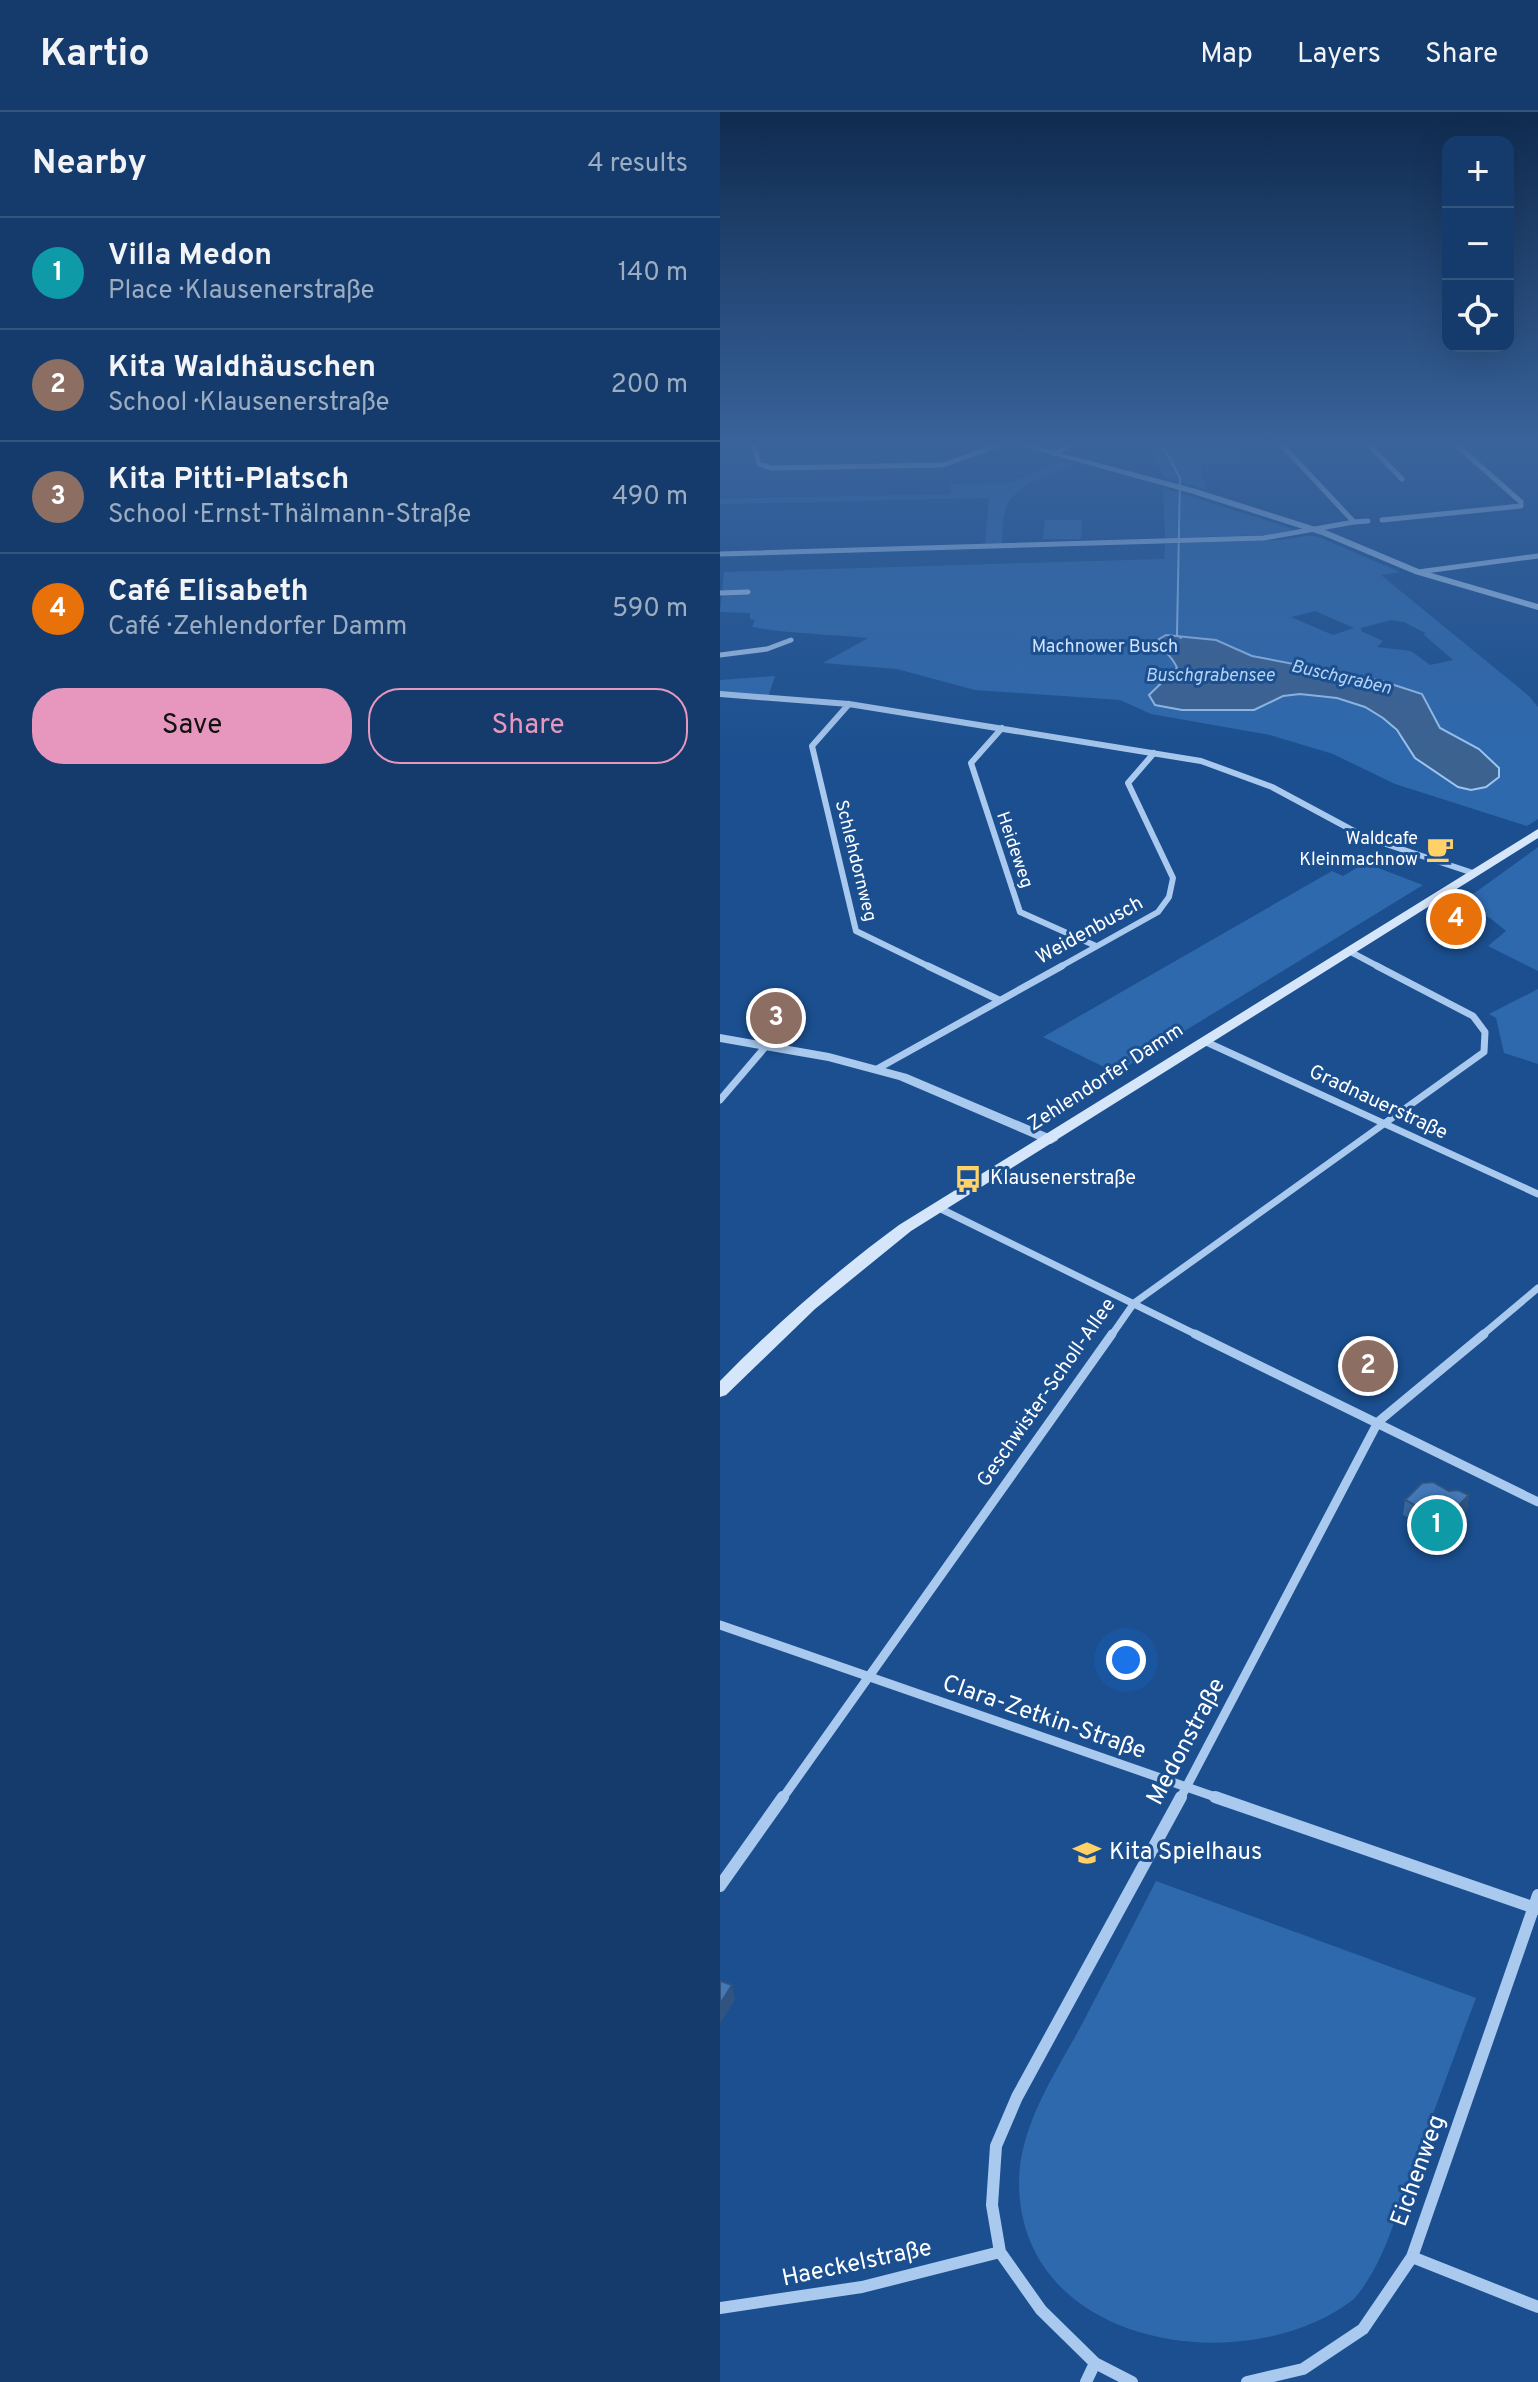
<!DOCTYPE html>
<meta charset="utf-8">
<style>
:root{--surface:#143b6b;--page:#214673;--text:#f1f3f6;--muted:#9dadc1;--line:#33557e;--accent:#e797bd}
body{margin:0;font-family:Overpass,sans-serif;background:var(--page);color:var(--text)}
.controls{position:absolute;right:24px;top:24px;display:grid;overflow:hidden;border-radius:16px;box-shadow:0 8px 32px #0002}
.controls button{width:72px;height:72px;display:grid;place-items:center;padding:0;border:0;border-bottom:2px solid var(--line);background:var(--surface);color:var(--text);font:40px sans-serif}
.you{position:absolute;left:406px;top:1548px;width:28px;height:28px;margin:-20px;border:6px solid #fff;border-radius:50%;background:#1a73e8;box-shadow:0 0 0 12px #1a73e833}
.badge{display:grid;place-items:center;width:52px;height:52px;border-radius:50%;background:var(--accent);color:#fff;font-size:26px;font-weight:700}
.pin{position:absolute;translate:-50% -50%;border:4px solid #fff;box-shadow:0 2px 8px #0006}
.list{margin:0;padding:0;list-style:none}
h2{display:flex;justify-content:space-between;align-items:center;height:104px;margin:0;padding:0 32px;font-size:34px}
h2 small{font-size:26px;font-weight:400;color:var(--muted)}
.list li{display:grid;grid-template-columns:52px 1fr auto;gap:24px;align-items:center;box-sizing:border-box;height:112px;padding:0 32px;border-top:2px solid var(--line)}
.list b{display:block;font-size:30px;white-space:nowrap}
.list p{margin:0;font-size:26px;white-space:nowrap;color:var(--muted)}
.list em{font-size:26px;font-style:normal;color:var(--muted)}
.actions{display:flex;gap:16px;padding:24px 32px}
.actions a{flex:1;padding:18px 0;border:2px solid var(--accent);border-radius:32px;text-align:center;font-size:28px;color:var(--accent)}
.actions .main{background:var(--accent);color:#111}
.icon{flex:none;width:44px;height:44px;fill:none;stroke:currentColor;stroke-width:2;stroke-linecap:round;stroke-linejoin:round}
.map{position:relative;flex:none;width:818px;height:2270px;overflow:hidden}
header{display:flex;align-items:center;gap:48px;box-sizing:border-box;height:112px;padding:0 40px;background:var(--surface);border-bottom:2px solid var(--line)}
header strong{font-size:38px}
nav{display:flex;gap:44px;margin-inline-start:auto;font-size:28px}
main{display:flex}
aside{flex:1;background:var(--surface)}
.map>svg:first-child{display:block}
.green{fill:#2e69ad;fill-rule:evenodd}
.water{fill:#3c6290;stroke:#9cc4f0;stroke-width:2}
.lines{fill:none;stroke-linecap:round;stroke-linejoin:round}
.stream{stroke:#9cc4f0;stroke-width:2}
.minor-far4{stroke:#a9c9ee;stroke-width:5}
.minor-far3{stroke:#a9c9ee;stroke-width:6}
.minor-far2{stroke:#a9c9ee;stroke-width:7}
.minor-far1{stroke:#a9c9ee;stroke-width:9}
.minor{stroke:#a9c9ee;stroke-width:12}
.tertiary{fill:#a9c9ee;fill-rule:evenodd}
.secondary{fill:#d6e6fa;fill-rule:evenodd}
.wall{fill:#3a679d}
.shaded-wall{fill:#305480}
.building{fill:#4478b7;stroke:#305480;stroke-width:2}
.labels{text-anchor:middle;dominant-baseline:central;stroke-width:6;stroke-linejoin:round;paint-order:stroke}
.far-park-label{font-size:18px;fill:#cfe3fa;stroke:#1b4f8f}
.far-water-label{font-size:18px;font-style:italic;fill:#b5d3f5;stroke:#1b4f8f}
.far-poi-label{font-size:18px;fill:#fff;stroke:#1b4f8f;text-anchor:end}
.far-street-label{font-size:18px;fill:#fff;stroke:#1b4f8f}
.street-label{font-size:20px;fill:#fff;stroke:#1b4f8f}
.poi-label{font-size:20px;fill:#fff;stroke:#1b4f8f;text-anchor:start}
.near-street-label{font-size:24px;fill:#fff;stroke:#1b4f8f}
.near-poi-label{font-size:24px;fill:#fff;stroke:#1b4f8f;text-anchor:start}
</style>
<header>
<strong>Kartio</strong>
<nav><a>Map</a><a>Layers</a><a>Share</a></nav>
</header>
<main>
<aside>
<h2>Nearby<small>4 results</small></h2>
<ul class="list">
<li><span class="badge" style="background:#0f9aa8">1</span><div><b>Villa Medon</b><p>Place · Klausenerstraße</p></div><em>140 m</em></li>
<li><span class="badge" style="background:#8d6e63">2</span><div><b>Kita Waldhäuschen</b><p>School · Klausenerstraße</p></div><em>200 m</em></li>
<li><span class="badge" style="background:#8d6e63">3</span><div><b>Kita Pitti-Platsch</b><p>School · Ernst-Thälmann-Straße</p></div><em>490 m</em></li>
<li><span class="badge" style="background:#e8710a">4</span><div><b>Café Elisabeth</b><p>Café · Zehlendorfer Damm</p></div><em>590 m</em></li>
</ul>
<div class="actions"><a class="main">Save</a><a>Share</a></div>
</aside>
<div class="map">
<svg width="818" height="2270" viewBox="0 0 818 2270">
<rect width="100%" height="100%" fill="#1b4f8f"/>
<!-- green -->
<path class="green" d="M427,331H514L519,337L511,338L521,350L480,353L487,378L444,365Z
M340,350L354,352C332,362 291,373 285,399C282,409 283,421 282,432H265L269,386L0,392V387L230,382L231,372L290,371Z
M443,376L570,416L572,418L550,423L445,426Z
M325,408H362L361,427H323Z
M587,424H596L680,460L661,463L809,584L818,595V707L807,714L675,672L613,642L550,623L431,602L400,588L255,578L177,557L103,551L148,526C109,522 71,522 32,515L35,508L30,507V501L0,500L4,460L444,447L445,432L560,428ZM595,499L634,516L613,523L571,505ZM671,508L684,510L705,521L704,523L733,548L710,553L691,539L657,535L663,529L641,519V516ZM446,523L496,528L532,544L662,569L702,582L720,616L759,637L779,656V665L766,675L751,678L684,627L663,606L645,595L617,586L580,582L563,584L534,598H462L429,583L457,556Z
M55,564L48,585L0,582V568Z
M818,735V859L768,834L786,819L770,806L738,793Z
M645,751L703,773L396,961L323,925L612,759L623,764Z
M818,877V952L784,941L776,906L769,902Z
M436,1769L756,1886C734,1944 713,2003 691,2061C676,2104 664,2152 634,2187C528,2270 298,2237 299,2069C300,2013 335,1962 361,1914C386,1866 411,1818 436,1769Z"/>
<!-- water -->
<path class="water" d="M446,523L496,528L532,544L662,569L702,582L720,616L759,637L779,656V665L766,675L751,678L738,675L695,646L677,618L663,606L645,595L617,586L580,582L563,584L534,598H462L435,593L429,583L457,556C453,544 441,539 439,527Z"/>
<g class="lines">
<!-- stream -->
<path class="stream" d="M441,331L460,366L457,523L461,526"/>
<!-- minor-far4 -->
<path class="minor-far4" d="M33,331L39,352L51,356L223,353L284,331
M560,331L634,410L648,409
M647,331L682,367
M334,342L354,331
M662,408L801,394V390L734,331
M0,442L544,426L634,410
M698,460L818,444
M0,481L28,480
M0,543L47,537L71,528"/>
<!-- minor-far3 -->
<path class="minor-far3" d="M0,582L129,592L481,649L552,675L645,725L753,761
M129,592L92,634L136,819L212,856
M282,616L251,651L300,800L376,834
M629,839L661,856
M338,856L438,800L449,785L453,766L408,671L434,641"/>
<!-- minor-far2 -->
<path class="minor-far2" d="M208,854L279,888
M484,929L818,1082
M157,957L342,854
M0,988L47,933
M217,1095L479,1224
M391,1224L414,1191L764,940L765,920L753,904L657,854
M761,1224L818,1176"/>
<!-- minor-far1 -->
<path class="minor-far1" d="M475,1222L818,1390
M0,1513L501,1687
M62,1687L392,1222
M460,1687L658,1310L764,1222"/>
<!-- minor -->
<path class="minor" d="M495,1685L818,1797
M0,1774L63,1685
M692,2145L818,2195
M0,2196L142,2175L280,2140
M366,2270L375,2251
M412,2270L375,2251L321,2198L280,2140L272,2093L276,2034L297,1985L461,1685
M527,2270L583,2257L643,2217L692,2145L818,1783"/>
<!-- tertiary -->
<path class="tertiary" d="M290,331H303L476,377L608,419L701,458L818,492V498L695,462L602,423L470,381Z
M0,922L109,941L187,962L336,1025L338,1028L331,1032L326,1031L179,968L108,949L0,930Z"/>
<!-- secondary -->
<path class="secondary" d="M818,717V726L191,1119L95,1197L6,1283L0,1285V1269C56,1212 115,1160 179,1113Z"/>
</g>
<!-- wall -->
<path class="wall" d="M729,1379L749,1383L747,1398L722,1423L683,1403L685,1388Z"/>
<!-- shaded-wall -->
<path class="shaded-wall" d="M749,1383L747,1398L722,1423L724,1408Z
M12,1873L15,1888L0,1912V1892Z"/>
<!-- building -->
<path class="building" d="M713,1370L729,1379L738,1378L749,1383L724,1408L685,1388L702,1371Z
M0,1869L12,1873L0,1892Z"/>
<!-- sky -->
<linearGradient id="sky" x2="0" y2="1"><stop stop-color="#0f2b4f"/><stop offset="0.51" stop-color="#39639b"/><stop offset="1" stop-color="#39639b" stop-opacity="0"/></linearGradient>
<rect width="818" height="649" fill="url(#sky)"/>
<!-- icons -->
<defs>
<g id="cafe-bare" transform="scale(2.16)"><path d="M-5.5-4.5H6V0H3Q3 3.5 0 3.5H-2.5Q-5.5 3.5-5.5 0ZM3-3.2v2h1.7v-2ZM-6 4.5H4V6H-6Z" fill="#ffd166" stroke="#1b4f8f" stroke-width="2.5" paint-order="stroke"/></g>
<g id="bus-bare" transform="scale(2.16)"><path d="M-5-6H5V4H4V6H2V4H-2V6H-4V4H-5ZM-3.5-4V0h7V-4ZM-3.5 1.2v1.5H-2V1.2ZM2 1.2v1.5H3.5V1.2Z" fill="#ffd166" stroke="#1b4f8f" stroke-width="2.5" paint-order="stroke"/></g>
<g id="school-bare" transform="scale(2.16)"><path d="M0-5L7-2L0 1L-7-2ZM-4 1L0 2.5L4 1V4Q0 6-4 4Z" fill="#ffd166" stroke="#1b4f8f" stroke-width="2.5" paint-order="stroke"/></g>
</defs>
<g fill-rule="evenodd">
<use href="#cafe-bare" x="720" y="737"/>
<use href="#bus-bare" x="248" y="1067"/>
<use href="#school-bare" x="367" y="1741"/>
</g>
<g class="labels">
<!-- far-park labels -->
<g class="far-park-label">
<text x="385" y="535">Machnower Busch</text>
</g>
<!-- far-water labels -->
<g class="far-water-label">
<text x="490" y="564">Buschgrabensee</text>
<text transform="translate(621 566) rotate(13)">Buschgraben</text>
</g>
<!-- far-poi labels -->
<g class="far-poi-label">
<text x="698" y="727">Waldcafe<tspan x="698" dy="21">Kleinmachnow</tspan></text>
</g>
<!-- far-street labels -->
<g class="far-street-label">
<text transform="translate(294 738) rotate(71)">Heideweg</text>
<text transform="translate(135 749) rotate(76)">Schlehdornweg</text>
</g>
<!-- street labels -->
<g class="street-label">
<text transform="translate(370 819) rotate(-29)">Weidenbusch</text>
<text transform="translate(386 966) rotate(-33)">Zehlendorfer Damm</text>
<text transform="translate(658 991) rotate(25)">Gradnauerstraße</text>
<text transform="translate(327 1281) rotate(-55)">Geschwister-Scholl-Allee</text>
</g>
<!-- poi labels -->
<g class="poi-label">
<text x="270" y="1067">Klausenerstraße</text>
</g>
<!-- near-street labels -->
<g class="near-street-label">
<text transform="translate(324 1606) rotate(19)">Clara-Zetkin-Straße</text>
<text transform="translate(467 1630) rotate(-62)">Medonstraße</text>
<text transform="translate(699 2059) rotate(-70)">Eichenweg</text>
<text transform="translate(137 2152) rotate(-12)">Haeckelstraße</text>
</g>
<!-- near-poi labels -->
<g class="near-poi-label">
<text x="389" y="1741">Kita Spielhaus</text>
</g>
</g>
</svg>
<div class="controls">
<button>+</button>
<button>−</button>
<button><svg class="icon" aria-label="locate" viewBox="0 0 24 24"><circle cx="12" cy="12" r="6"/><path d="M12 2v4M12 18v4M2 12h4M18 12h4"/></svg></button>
</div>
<div class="you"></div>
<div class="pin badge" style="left:717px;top:1413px;background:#0f9aa8">1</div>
<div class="pin badge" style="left:648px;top:1254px;background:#8d6e63">2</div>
<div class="pin badge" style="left:56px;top:906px;background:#8d6e63">3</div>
<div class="pin badge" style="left:736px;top:807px;background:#e8710a">4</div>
</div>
</main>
